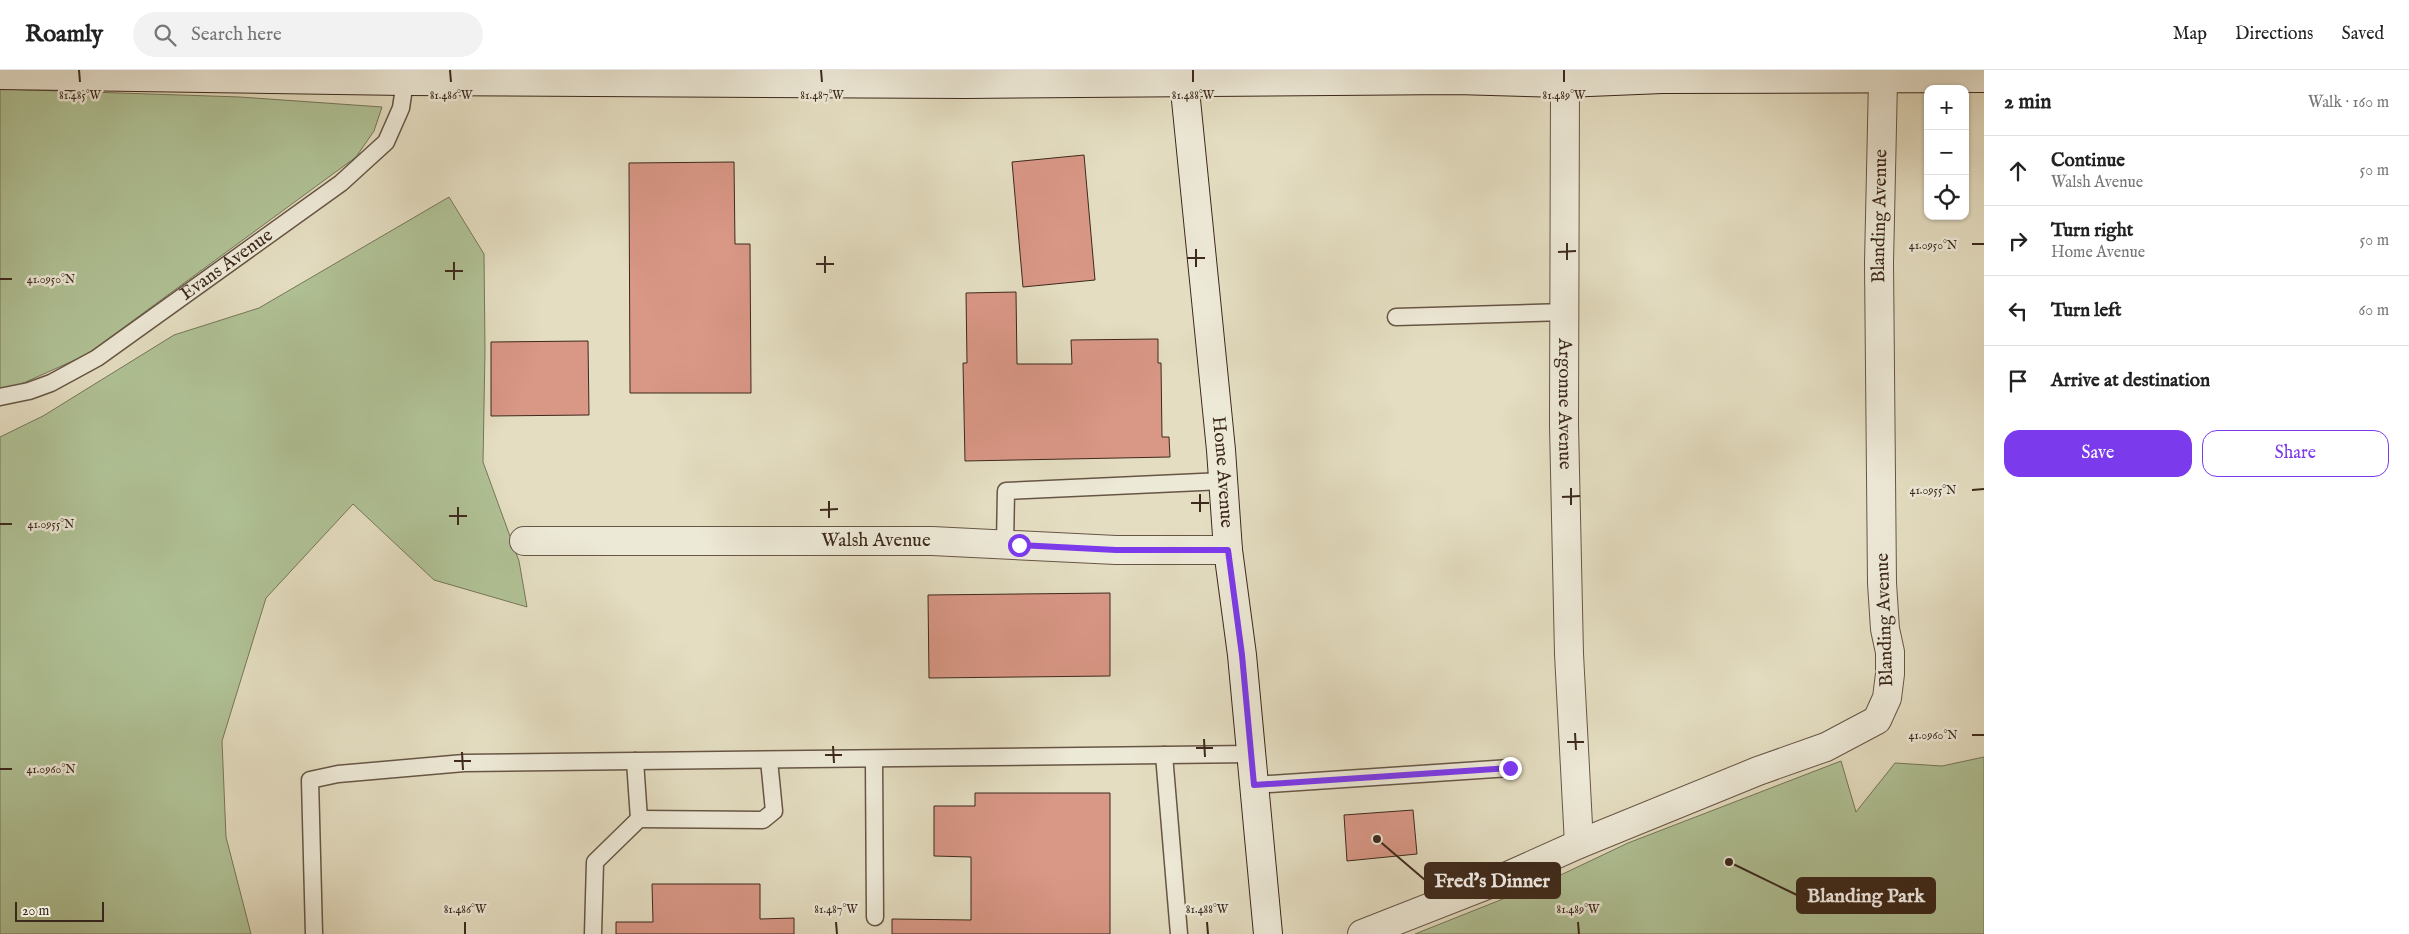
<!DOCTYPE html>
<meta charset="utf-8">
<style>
:root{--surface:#fff;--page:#f2f2f2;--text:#222;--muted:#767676;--line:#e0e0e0;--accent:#7c3aed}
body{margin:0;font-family:"IM FELL English",serif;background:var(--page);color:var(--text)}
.controls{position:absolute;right:15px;top:15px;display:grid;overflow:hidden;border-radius:10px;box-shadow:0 1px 4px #0004}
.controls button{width:45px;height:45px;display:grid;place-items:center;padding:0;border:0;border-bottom:1px solid var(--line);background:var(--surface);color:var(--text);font:25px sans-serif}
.scale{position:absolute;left:15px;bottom:12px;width:89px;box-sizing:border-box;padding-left:5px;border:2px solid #3d291c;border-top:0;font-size:14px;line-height:18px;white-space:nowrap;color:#3d291c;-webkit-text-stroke:4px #ede9d7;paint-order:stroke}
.stop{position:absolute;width:15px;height:15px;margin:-11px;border:4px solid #7c3aed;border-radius:50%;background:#fff}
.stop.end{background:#7c3aed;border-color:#fff;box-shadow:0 1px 5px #0008}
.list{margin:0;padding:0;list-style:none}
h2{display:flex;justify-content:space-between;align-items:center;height:65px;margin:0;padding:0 20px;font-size:21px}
h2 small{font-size:16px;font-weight:400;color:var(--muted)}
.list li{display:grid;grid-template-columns:32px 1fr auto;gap:15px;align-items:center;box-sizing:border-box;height:70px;padding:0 20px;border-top:1px solid var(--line)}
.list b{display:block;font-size:19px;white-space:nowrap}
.list p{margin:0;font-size:16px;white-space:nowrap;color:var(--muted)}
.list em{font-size:16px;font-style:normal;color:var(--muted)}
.actions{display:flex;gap:10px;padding:15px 20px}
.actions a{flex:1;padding:11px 0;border:1px solid var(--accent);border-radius:15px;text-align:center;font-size:18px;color:var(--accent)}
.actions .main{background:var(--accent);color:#fff}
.icon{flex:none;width:28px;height:28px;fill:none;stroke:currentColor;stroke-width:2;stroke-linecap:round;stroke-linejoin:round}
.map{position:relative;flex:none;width:1984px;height:864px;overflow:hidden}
header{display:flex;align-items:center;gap:30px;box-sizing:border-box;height:70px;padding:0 25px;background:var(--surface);border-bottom:1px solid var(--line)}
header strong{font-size:24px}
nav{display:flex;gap:28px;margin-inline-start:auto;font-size:18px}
.search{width:350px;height:45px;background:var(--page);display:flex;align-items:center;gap:12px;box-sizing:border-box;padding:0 18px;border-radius:28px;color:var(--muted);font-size:19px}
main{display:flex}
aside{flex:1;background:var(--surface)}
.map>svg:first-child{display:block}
.green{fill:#b0c296;stroke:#767659}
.building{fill:#d99786;stroke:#3d291c}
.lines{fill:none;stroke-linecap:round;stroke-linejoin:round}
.lane-casing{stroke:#675645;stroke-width:19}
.street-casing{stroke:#675645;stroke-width:30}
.secondary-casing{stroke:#3d291c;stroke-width:30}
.lane{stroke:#ede9d7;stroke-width:16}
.street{stroke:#ede9d7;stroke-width:28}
.secondary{stroke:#ede9d7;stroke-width:28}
.route{stroke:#7c3aed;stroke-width:6}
.ticks{fill:none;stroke:#3d291c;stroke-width:2}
.labels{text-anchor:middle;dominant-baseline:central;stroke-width:5;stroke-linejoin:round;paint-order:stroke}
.street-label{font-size:19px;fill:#3d291c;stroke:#ede9d7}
.ticks-label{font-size:12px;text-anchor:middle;fill:#3d291c;stroke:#ede9d7;stroke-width:5;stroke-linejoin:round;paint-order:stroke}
.leader{fill:none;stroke:#3d291c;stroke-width:2}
.callout-dot{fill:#3d291c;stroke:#ede9d7;stroke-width:2}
.callout{fill:#3d291c;stroke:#3d291c;stroke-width:2}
.callout-label{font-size:20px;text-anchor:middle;font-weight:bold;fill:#fff}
</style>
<header>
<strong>Roamly</strong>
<div class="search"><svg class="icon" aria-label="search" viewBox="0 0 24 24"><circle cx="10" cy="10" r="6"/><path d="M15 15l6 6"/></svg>Search here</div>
<nav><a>Map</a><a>Directions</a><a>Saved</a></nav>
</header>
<main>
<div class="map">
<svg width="1984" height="864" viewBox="0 0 1984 864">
<rect width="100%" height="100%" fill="#e4ddc1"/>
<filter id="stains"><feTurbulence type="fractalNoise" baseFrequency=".004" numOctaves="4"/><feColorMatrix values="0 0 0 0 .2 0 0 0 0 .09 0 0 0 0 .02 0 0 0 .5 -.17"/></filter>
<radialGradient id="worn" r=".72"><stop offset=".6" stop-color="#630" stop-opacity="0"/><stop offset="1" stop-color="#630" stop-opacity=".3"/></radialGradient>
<!-- green -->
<path class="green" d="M0,19L240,27L382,37L374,61L356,87L86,285L10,319L0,318Z
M449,127L484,184L485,280L483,392L519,491L527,537L434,510L353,434L266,528L222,671L226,767L251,864H0V367L43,346L174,265L259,238Z
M1984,687V864H1415L1548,811L1628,773L1841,691L1856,742L1895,693L1942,696Z"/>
<!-- building -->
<path class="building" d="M1084,85L1095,210L1023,217L1012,92Z
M734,92L735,174H750L751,323H630L629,93Z
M1016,222L1017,294H1072L1071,270L1158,269V293H1161L1162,367H1169L1170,387L965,391L963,293H967L966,223Z
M588,271L589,345L491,346V272Z
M1110,523V606L929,608L928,525Z
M975,723H1110V864H892V849L971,850V787L934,786V736H975Z
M1413,740L1417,784L1347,791L1344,745Z
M652,814H760V849L794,848V864H616V852H653Z"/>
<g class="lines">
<!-- lane casing -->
<g class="lane-casing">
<g id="lane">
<path d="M1396,247L1565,242"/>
<path id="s1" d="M0,327L29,321L51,313L97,288L341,113L386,72L401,38L405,11"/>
<path d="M1005,474L1006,421L1223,411"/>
<path d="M1164,685L1179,864"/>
<path d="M874,689L875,847"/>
<path d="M1254,715L1510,698"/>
<path d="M639,749L763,750L774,741L769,690"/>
<path d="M314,864L310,710L338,704L464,693L1251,684"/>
<path d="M593,864L595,792L639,749L635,691"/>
</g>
</g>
<!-- street casing -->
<g class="street-casing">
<g id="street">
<path id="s2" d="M1565,13L1564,355L1569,584L1579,774"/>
<path id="s3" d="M524,471H932L1116,480H1228"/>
<path id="s4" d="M1362,864L1492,813L1579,774L1758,701L1826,677L1877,650L1887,628L1890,604V582L1885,559L1882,513L1879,193L1883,10"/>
</g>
</g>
<!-- secondary casing -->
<g class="secondary-casing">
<g id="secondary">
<path id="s5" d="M1183,0L1221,380L1228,480L1242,585L1268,864"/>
<path d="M0,5L405,11L966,14L1456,10L1565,13L1662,9L1984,8"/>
</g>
</g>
<!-- lane -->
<use href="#lane" class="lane"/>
<!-- street -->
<use href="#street" class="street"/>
<!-- secondary -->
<use href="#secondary" class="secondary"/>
</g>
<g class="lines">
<!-- route -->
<path class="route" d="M1019,475L1116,480H1228L1242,585L1254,715L1510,698"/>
</g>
<!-- ticks -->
<path class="ticks" d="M79,0L80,12M450,0L451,12M821,0L822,12M1193,0V12M1564,0V12M1567,173V190M1972,174H1984M1196,179V197M1558,182L1576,181M825,186V203M1187,188H1205M454,192V210M816,194H834M445,201H463M0,209H12M1571,418V435M1972,420L1984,419M1200,424V442M1562,427L1580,426M829,431V448M1191,433H1209M458,437V455M820,440L838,439M449,446H467M0,454H12M1575,663L1576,680M1972,665H1984M1204,669L1205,687M1567,672H1584M833,676L834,693M1196,678H1213M462,682L463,700M825,685H842M454,691H471M0,699H12M465,852V864M836,852L837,864M1207,852L1208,864M1578,852L1579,864"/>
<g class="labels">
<!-- street labels -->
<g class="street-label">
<text stroke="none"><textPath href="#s4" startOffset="1065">Blanding Avenue</textPath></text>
<text stroke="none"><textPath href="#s1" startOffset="265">Evans Avenue</textPath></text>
<text stroke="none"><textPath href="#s2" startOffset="321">Argonne Avenue</textPath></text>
<text stroke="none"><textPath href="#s5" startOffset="404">Home Avenue</textPath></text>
<text stroke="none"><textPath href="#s3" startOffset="352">Walsh Avenue</textPath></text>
<text transform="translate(1885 550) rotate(-92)">Blanding Avenue</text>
</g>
</g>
<g class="ticks-label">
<text x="80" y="29">81.485°W</text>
<text x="451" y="29">81.486°W</text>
<text x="822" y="29">81.487°W</text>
<text x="1193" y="29">81.488°W</text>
<text x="1564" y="29">81.489°W</text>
<text x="1933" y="179">41.0950°N</text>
<text x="51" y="213">41.0950°N</text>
<text x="1933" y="424">41.0955°N</text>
<text x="51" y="458">41.0955°N</text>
<text x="1933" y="669">41.0960°N</text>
<text x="51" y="703">41.0960°N</text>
<text x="465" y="843">81.486°W</text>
<text x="836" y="843">81.487°W</text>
<text x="1207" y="843">81.488°W</text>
<text x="1578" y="843">81.489°W</text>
</g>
<!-- callouts -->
<path class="leader" d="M1377 769L1425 810M1729 792L1797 825"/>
<g class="callout-dot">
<circle cx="1377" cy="769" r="5"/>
<circle cx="1729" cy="792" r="5"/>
</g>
<g class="callout">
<rect x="1425" y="793" width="135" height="35" rx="5"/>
<rect x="1797" y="808" width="138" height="35" rx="5"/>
</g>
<g class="callout-label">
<text x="1492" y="817">Fred's Dinner</text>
<text x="1866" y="832">Blanding Park</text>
</g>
<rect width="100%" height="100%" filter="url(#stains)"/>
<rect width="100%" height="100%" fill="url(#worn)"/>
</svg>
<div class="controls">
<button>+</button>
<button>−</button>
<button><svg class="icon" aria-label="locate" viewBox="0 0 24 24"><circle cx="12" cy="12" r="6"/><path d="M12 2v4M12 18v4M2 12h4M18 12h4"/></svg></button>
</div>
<div class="scale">20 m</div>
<div class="stop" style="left:1019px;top:475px"></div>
<div class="stop end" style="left:1510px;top:698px"></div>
</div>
<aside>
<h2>2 min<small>Walk · 160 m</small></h2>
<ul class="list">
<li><svg class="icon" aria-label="ahead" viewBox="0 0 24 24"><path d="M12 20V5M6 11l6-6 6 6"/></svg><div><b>Continue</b><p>Walsh Avenue</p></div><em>50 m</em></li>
<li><svg class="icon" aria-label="right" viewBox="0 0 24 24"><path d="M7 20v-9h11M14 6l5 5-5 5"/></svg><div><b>Turn right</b><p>Home Avenue</p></div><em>50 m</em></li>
<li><svg class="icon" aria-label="left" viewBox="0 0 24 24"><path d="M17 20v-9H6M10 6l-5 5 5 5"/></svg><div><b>Turn left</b></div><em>60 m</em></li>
<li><svg class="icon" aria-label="arrive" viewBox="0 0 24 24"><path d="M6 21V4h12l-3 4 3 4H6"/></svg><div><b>Arrive at destination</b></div></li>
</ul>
<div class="actions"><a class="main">Save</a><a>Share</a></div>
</aside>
</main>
